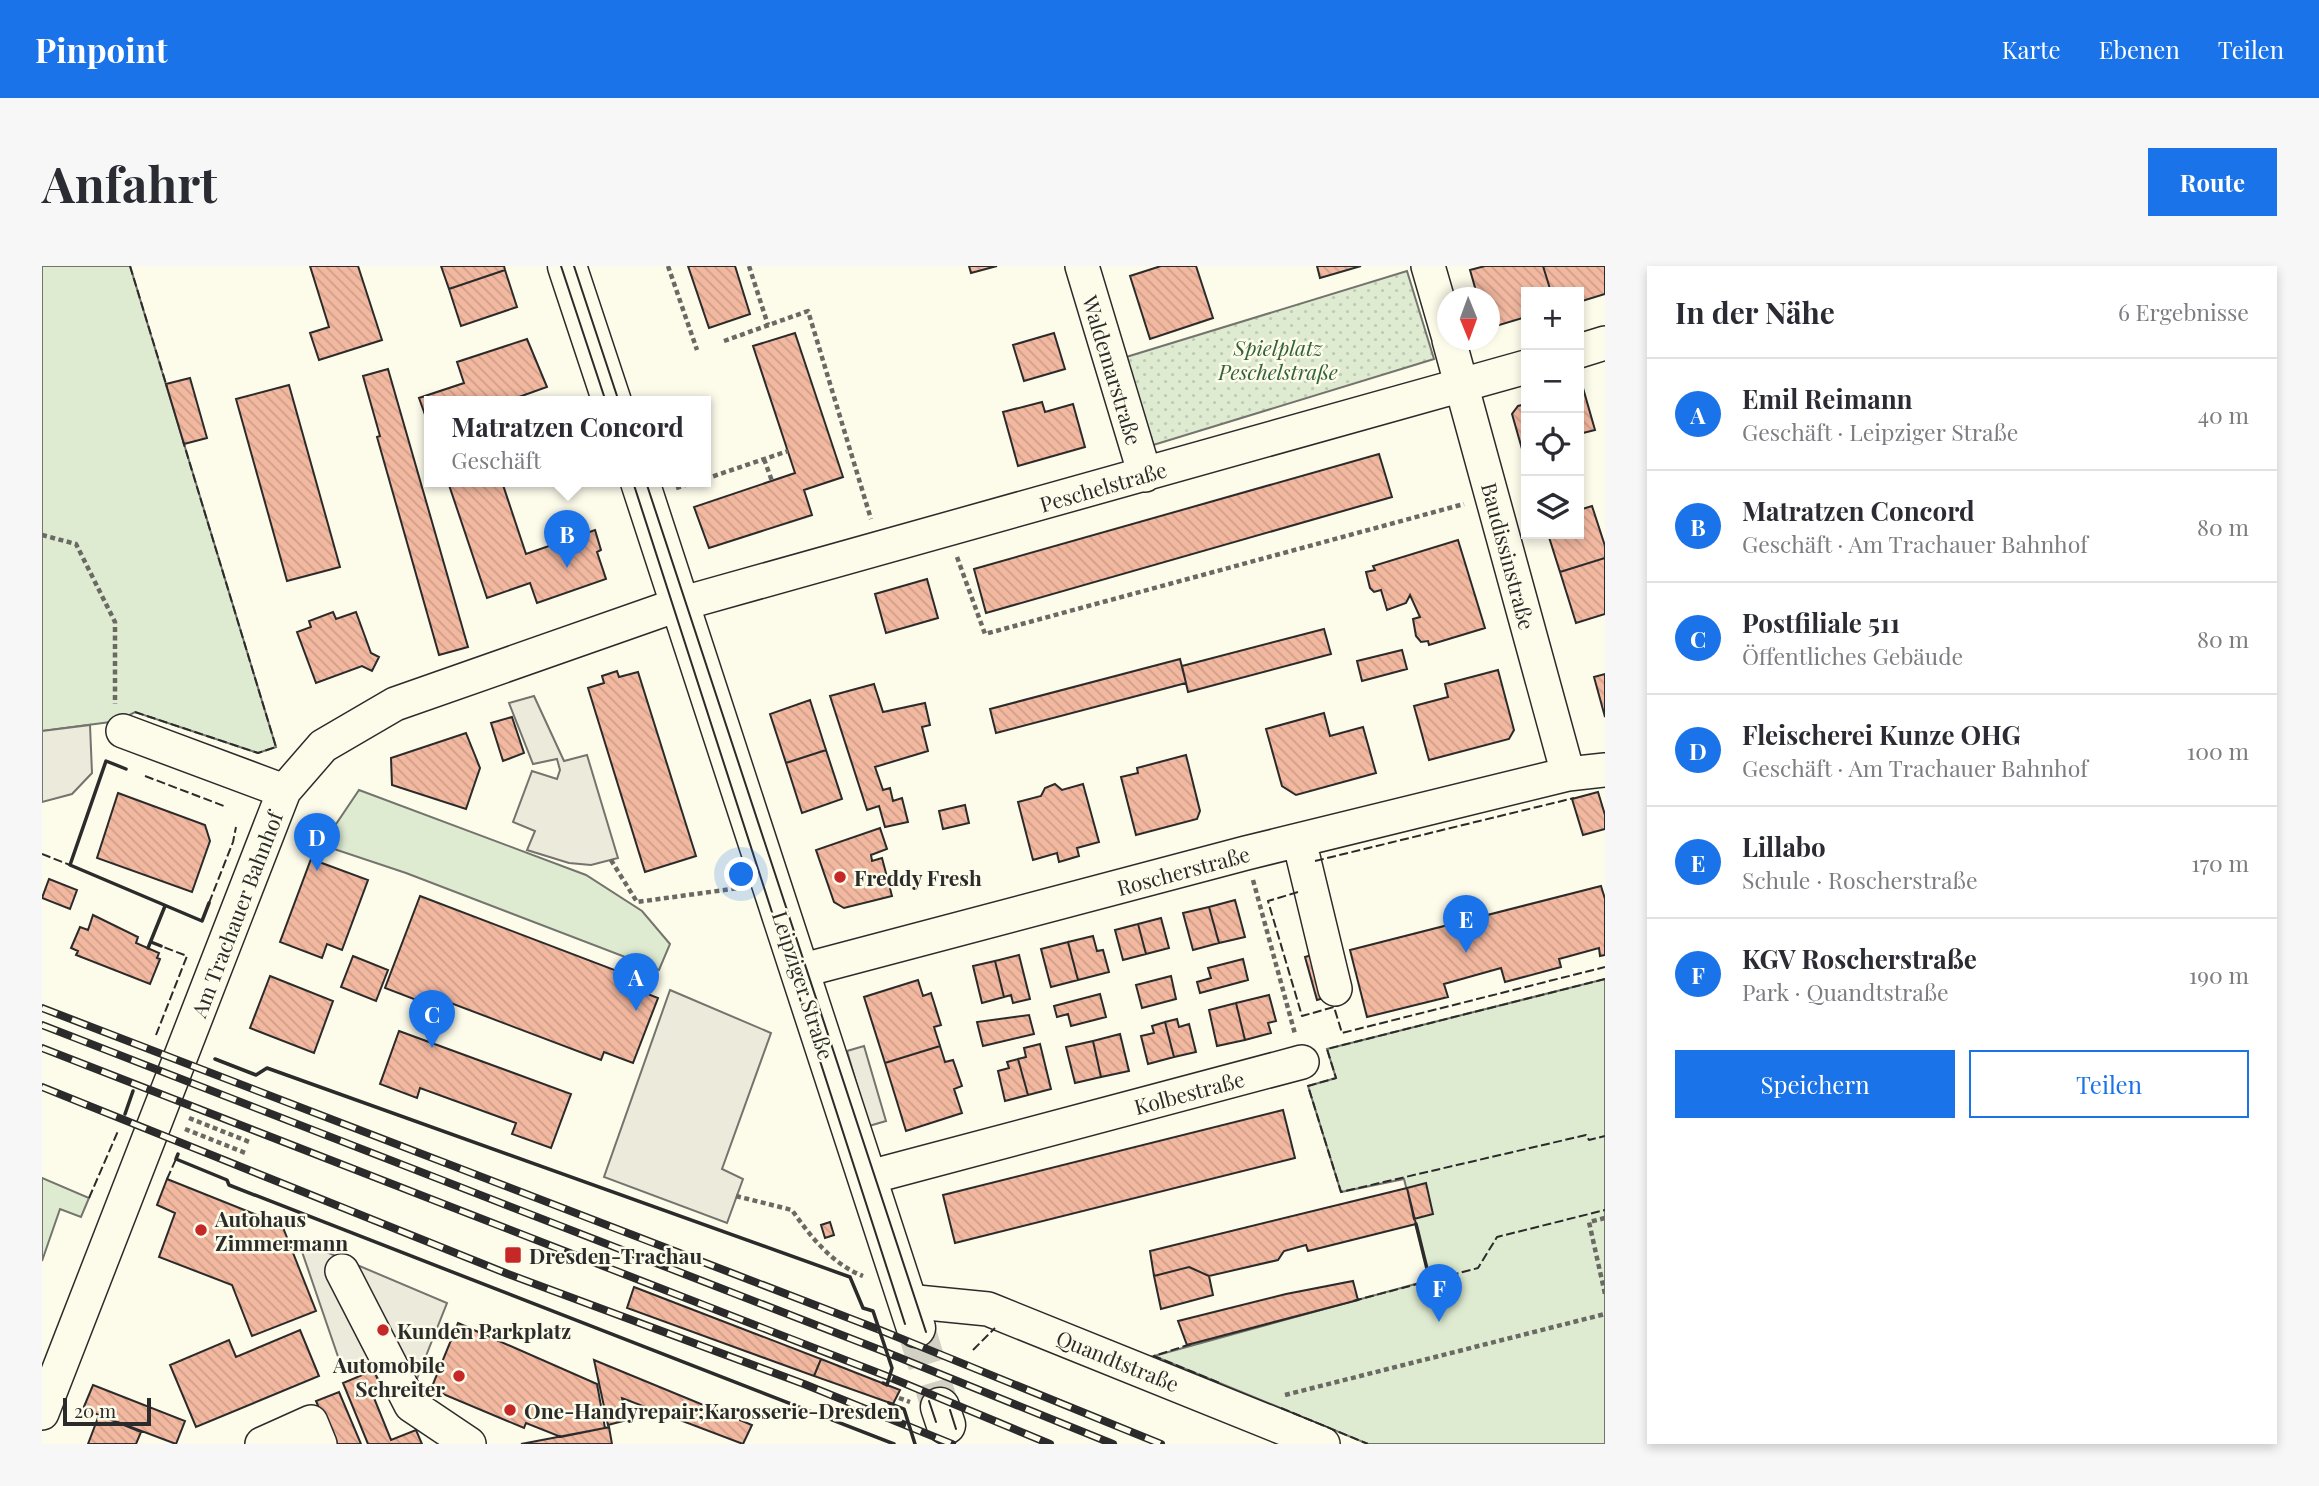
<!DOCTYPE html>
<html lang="de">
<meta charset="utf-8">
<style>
:root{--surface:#fff;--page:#f7f7f7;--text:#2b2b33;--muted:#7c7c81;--line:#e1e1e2;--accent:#1a73e8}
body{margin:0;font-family:"Playfair Display",serif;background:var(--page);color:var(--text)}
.controls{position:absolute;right:21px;top:21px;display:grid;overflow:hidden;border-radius:0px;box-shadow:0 4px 10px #0003}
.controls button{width:63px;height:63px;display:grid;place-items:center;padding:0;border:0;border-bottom:2px solid var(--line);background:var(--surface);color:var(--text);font:35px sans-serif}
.compass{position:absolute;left:1395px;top:21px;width:63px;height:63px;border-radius:50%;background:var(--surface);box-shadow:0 4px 10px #0003;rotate:179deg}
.scale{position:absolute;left:21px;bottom:18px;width:88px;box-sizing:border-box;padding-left:7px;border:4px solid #2b2b2b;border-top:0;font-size:19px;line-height:24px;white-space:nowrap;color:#2b2b2b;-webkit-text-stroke:5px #fdfbea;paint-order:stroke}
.you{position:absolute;left:700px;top:609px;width:24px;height:24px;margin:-18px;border:5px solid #fff;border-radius:50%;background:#1a73e8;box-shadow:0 0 0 10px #1a73e833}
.badge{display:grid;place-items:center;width:46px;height:46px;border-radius:50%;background:var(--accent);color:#fff;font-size:23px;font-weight:700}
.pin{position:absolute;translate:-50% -58px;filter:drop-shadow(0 2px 4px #0008)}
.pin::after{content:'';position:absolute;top:37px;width:24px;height:21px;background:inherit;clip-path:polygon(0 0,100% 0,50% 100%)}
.popup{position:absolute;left:382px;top:130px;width:287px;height:91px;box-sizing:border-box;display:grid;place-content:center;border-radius:0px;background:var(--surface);filter:drop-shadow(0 2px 5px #0005);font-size:23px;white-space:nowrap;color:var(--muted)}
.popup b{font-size:26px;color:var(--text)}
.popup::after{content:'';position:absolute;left:50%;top:100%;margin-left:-14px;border:14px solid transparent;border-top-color:var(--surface)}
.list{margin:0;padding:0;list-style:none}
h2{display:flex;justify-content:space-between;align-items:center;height:91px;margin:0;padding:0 28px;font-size:30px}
h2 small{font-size:23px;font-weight:400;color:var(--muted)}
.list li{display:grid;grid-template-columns:46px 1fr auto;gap:21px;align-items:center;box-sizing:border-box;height:112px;padding:0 28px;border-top:2px solid var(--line)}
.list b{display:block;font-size:26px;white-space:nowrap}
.list p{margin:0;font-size:23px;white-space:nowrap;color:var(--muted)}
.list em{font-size:23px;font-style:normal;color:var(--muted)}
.actions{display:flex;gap:14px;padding:21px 28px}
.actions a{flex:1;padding:16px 0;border:2px solid var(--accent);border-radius:0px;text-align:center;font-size:24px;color:var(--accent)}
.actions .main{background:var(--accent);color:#fff}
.icon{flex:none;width:38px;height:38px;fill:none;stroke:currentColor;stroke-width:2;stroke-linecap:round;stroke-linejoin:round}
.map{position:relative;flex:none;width:1563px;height:1178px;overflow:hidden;border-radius:0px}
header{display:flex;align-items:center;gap:42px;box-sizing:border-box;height:98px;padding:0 35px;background:var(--accent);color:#fff}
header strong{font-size:33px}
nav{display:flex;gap:38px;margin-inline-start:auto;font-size:24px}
.intro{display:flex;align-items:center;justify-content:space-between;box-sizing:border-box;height:168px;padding:0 42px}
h1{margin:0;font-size:49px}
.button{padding:18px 32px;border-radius:0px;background:var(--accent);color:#fff;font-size:24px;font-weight:700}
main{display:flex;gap:42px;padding:0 42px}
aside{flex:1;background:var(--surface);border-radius:0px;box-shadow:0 4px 10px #0003}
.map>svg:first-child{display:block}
.green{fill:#deebd1;stroke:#74746e;stroke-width:2}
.park{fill:url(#park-dots);stroke:#74746e;stroke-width:2}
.parking{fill:#eceadb;stroke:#74746e;stroke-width:2}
.building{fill:url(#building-back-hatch);stroke:#2b2b2b;stroke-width:2}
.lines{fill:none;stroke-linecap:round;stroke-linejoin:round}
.major-tunnel{stroke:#d3d1c4;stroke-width:38;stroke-dasharray:38 19;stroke-linecap:butt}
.minor-casing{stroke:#2b2b2b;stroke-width:36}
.major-casing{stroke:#2b2b2b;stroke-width:41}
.path{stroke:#6a6964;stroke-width:4.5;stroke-dasharray:5 3.5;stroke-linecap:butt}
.minor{stroke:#fdfbea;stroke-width:33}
.major{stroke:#fdfbea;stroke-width:38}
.tram{stroke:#2b2b2b;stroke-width:2}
.rail-casing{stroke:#2b2b2b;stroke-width:8}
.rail{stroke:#fdfbea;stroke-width:5;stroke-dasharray:16;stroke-linecap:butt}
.fence{stroke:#2b2b2b;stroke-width:2;stroke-dasharray:9 3.5;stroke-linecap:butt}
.wall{stroke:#2b2b2b;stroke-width:3.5}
.poi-dot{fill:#c62828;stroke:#fdfbea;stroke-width:2.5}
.labels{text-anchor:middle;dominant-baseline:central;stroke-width:5;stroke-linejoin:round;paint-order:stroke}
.park-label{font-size:21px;font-style:italic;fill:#34623c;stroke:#fdfbea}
.street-label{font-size:21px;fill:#2b2b2b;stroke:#fdfbea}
.poi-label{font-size:21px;font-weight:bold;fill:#2b2b2b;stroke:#fdfbea;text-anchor:start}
</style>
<header>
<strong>Pinpoint</strong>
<nav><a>Karte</a><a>Ebenen</a><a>Teilen</a></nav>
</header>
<div class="intro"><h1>Anfahrt</h1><a class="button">Route</a></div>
<main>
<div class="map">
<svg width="1563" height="1178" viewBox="0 0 1563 1178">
<defs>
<pattern id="park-dots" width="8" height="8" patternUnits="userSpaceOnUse" patternTransform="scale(1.75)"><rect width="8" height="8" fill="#deebd1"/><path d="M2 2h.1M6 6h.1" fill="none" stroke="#bfcab4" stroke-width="1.8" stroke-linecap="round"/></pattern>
<pattern id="building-back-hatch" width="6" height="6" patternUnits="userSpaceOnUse" patternTransform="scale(1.75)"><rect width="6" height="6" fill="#f2b8a0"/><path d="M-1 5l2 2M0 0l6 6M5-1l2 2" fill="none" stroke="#d09e8a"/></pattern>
</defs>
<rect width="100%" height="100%" fill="#fdfbea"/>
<!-- green -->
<path class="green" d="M0,0H88L234,481L216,487L93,446L76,455L0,465Z
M317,524L544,609L600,645L628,678L617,704L364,607L280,579Z
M1563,713V1178H1326L1112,1090L1388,1014L1362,913L1299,926L1266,820L1294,812L1285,783Z
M0,912L47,932L39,951L18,943L0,995Z"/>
<!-- park -->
<path class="park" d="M1365,5L1392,93L1108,180L1081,92Z"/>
<!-- parking -->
<path class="parking" d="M492,430L522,495L545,489L576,592L549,599L527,597L485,584L493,565L471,556L490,505L515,513L518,504L515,493L491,498L467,437Z
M48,459L50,507L30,528L0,536V465Z
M628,724L729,767L680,903L701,913L685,957L562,911Z
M822,780L844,855L827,860L805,785Z
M256,974L405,1037L374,1115L344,1092L302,1108Z"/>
<!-- building -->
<path class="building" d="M268,0H316L340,74L277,94L268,67L287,61Z
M399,0H462L463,4L407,23Z
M646,0H693L708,48L667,62Z
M927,0H955L929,7Z
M1119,0H1154L1171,52L1108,73L1088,10Z
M1275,0H1319L1278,12Z
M1443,0H1501L1509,26H1484V51L1454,60L1448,57V32H1436L1428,4Z
M1501,0H1563V28L1537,36V26H1509Z
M463,4L475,41L419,60L407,23Z
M753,67L801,211L762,224L770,249L667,282L652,241L753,207L711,80Z
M1012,67L1023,103L982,115L971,79Z
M485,73L505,121L463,136H387V160L377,132L422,117L415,96Z
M346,103L426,381L397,389L335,171L338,170L321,110Z
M148,112L165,172L142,178L124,118Z
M247,119L298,301L245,315L194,133Z
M1541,122L1553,164L1537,168V124Z
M1000,136L1003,146L1031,138L1043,181L976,200L961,146Z
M1484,138V197L1470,148L1476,140Z
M1337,188L1350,231L944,347L932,303Z
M406,216H460L484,288L553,264L559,284L555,286L564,313L495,337L488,317L445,332Z
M1550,240L1563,280V292L1518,306L1506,268H1537V244Z
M1416,274L1443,362L1387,379L1386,375L1379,376L1374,370L1371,353L1378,351L1368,329L1364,337L1345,344L1339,324L1332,326L1328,322L1324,306L1333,304L1331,300Z
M1563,292V348L1534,357L1518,306Z
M885,313L896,352L844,367L833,328Z
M291,346L294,353L314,346L329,387L337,391L330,405L320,400L274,417L255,366L269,361L267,355Z
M1282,363L1289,388L1146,426L1140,400Z
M1360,384L1365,403L1320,415L1315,395Z
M1138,393L1144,417L954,467L948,443Z
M1456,404L1472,464L1467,473L1387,494L1372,440L1406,431L1403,418Z
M575,405L577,411L596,406L654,590L603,606L546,422L562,417L560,410Z
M1563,408V451L1552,411Z
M832,418L841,446L883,437L888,459L880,461L886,485L833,501L841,524L848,522L851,535L860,532L866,556L843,561L837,540L825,544L788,430Z
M768,434L784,484L744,497L728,448Z
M1282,447L1288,470L1321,461L1334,507L1254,529L1240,520L1224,463Z
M470,451L482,487L461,495L449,457Z
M424,467L438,502L424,543L350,519L349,492Z
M784,484L800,533L760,547L744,497Z
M1144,489L1158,545L1155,553L1094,569L1079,511L1096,507L1095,502Z
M1013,518L1020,524L1041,518L1057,576L1035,582L1037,590L1017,596L1015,587L991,594L976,536L999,530L1003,522Z
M1556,526L1563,549V563L1541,569L1530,533Z
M76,527L163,559L168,575L150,626L55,592Z
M923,539L927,557L901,563L897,545Z
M838,562L845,583L829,589L830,595L840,592L850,630L802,642L792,636L774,584Z
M269,593L326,614L300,684L285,678L280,692L238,676Z
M7,613L35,624L28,643L0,632Z
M1559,620L1563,633V689L1558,690L1557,682L1517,693L1519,701L1463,716L1459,702L1402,718L1406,731L1325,751L1308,684Z
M378,630L591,711L588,721L616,732L591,797L562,786L559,794L393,731L390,740L343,722Z
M1193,634L1203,671L1177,677L1167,641Z
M1167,641L1177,677L1151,684L1141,647Z
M51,649L96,671L94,677L117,687L115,692L118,693L108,718L34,689L36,685L29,682L38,661L46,664Z
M1119,652L1127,682L1104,688L1096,658Z
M1096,658L1104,688L1081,694L1073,664Z
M1051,670L1055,685L1061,684L1067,706L1036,714L1026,676Z
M1026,676L1036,714L1009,721L999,683Z
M1277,687L1289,730L1275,734L1263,691Z
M977,689L988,733L971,737L969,729L962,731L953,695Z
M311,690L346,704L334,735L299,721Z
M1201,693L1206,714L1158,727L1155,716L1169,712L1166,702Z
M953,695L962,731L940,737L931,700Z
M228,710L291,735L272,787L208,762Z
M1129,710L1134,733L1100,742L1094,719Z
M876,714L881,730L889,727L899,759L892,761L898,780L843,797L822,731Z
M1058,728L1064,751L1029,760L1026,748L1015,751L1012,740Z
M1227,729L1234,755L1226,757L1229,767L1203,774L1194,737Z
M1194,737L1203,774L1175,780L1167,744Z
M987,749L992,768L941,780L935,756Z
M1135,753L1137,761L1147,758L1154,786L1132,791L1123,756Z
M1123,756L1132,791L1106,798L1099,770L1112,767L1110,760Z
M357,765L529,828L509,882L470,868L474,857L378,822L375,832L338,818Z
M1078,768L1087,805L1059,811L1051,775Z
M1051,775L1059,811L1033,817L1024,781Z
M998,778L1009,823L986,829L976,793L984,791L982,782Z
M898,780L903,796L911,794L920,820L912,823L920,847L864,865L843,797Z
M976,793L986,829L963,835L956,805L967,802L965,796Z
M1241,844L1253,892L913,977L901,929Z
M125,913L240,959L274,1045L210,1070L190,1019L117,991L133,947L115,939Z
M1384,917L1391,948L1372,953L1365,922Z
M1365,922L1374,958L1266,985L1264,979L1242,985L1236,994L1167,1010L1147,1001L1112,1010L1108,985Z
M788,956L792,969L783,972L779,959Z
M1147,1001L1167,1010L1171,1029L1119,1043L1112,1010Z
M1311,1015L1316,1034L1145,1079L1136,1055L1244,1028Z
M592,1021L779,1093L772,1110L585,1042Z
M416,1057L555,1118L563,1162L519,1171L484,1157L482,1162L389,1123Z
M258,1064L277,1110L154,1161L128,1099L187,1074L194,1091Z
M779,1093L858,1124L851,1138L772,1110Z
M552,1094L710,1159L701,1178L580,1132L585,1154L566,1159Z
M332,1104L341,1128L332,1132L349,1174L374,1164L380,1178H326L301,1117Z
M51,1119L143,1155L134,1178L41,1143Z
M297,1126L319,1178H292L274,1135Z
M57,1149L99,1166L94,1178H46Z
M567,1161L570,1178H479L563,1162Z"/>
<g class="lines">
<!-- major-tunnel -->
<path class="major-tunnel" d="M874,1062L898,1141"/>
<!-- minor casing -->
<g class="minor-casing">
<path id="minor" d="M1040,0L1103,209
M1386,0L1406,69
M1407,74L1526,508
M1537,85L1563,77
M81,465L242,525
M1257,574L1293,723
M758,705L1204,587L1526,508L1563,504
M824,912L1260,796
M300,1005L369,1139L427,1178
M865,1035L946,1043L1281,1178
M0,1147L242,525L281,480L353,438L638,338L1484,101
M220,1178L269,1156L278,1178"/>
</g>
<!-- major casing -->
<g class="major-casing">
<path id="major" d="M525,0L570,136
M598,216L874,1062
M898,1141L904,1159"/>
</g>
<!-- path -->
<path class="path" d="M626,0L655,84
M707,0L726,59
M682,75L766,45L829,253
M722,193L730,215
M663,213L746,185
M634,222L653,216
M0,269L34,278L73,356V438
M915,291L943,368L1422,238
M569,594L595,636L697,622
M1211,614L1253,768
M147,852L210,877
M143,863L206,888
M694,930L750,944C768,970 790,998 821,1010
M1563,952L1547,956L1563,1028
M1243,1129L1563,1048
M857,1132L868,1136"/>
<!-- minor -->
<use href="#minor" class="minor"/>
<!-- major -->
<use href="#major" class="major"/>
<!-- tram -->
<path class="tram" d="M519,0L564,136
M532,0L577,136
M591,216L863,1058
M604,216L884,1066
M887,1135L894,1156
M908,1144L914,1163"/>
<!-- rail casing -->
<g class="rail-casing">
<path id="rail" d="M0,742L838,1064L1119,1178
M0,759L846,1087L1071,1178
M0,782L847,1111L1008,1178
M0,821L466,1008L762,1118L910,1178"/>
</g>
<!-- rail -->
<use href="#rail" class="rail"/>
<!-- fence -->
<path class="fence" d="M88,0L125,121
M93,446L216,487L234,481L141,175
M103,510L182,540
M0,588L28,599
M1273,595L1532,532
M1256,626L1226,635L1260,750L1292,741L1300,767L1563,701
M167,637L191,576L194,561
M1563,713L1285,783L1294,812L1266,820L1299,926L1544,869L1547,874L1563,870
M114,769L145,690L119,680
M125,913L134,893
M47,932L76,865
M1311,1035L1436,1002L1455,971L1563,944
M1149,1078L1112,1090L1180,1118
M931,1084L953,1062
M1239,1142L1326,1178"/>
<!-- wall -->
<path class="wall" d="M84,503L64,495L28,599L160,655L167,637
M109,676L119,680
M106,682L123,640
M173,793L214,809L225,802L808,1011L821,1042L831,1045L850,1102L845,1119L841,1117
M83,848L91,825
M136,888L134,893L185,914L187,919L852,1178
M1374,958L1388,1015
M847,1137L862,1143L873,1178"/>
</g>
<!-- markers -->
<g class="poi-dot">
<circle cx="798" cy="611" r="7"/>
<circle cx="159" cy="964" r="7"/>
<rect x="462" y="980" width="18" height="18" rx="3.5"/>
<circle cx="341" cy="1064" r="7"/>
<circle cx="417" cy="1110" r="7"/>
<circle cx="468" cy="1144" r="7"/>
</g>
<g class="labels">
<!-- park labels -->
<g class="park-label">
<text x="1236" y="81">Spielplatz<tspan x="1236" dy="24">Peschelstraße</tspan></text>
</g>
<!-- street labels -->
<g class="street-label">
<text transform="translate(1071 104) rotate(73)">Waldemarstraße</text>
<text transform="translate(1061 220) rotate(-16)">Peschelstraße</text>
<text transform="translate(1467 290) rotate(75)">Baudissinstraße</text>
<text transform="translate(1141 604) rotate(-15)">Roscherstraße</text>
<text transform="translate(194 648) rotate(-69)">Am Trachauer Bahnhof</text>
<text transform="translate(762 719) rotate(72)">Leipziger Straße</text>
<text transform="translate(1147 826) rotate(-15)">Kolbestraße</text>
<text transform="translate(1076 1094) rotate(22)">Quandtstraße</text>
</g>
<!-- poi labels -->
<g class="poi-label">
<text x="812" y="611">Freddy Fresh</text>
<text x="173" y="952">Autohaus<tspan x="173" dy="24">Zimmermann</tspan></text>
<text x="487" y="989">Dresden-Trachau</text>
<text x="355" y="1064">Kunden Parkplatz</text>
<text x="403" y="1098" text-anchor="end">Automobile<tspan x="403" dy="24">Schreiter</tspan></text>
<text x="482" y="1144">One-Handyrepair;Karosserie-Dresden</text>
</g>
</g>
</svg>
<div class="controls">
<button>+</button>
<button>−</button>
<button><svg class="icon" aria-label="locate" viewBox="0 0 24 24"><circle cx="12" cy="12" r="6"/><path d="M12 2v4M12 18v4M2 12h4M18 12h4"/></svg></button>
<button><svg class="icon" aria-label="layers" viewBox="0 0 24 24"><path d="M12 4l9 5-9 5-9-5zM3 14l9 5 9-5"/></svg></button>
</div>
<svg class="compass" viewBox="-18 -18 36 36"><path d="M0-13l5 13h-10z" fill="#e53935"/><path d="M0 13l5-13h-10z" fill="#7c7c81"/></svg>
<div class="scale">20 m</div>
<div class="you"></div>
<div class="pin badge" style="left:594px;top:745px">A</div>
<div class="pin badge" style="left:525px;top:302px">B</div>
<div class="popup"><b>Matratzen Concord</b>Geschäft</div>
<div class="pin badge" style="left:390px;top:782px">C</div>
<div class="pin badge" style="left:275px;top:605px">D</div>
<div class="pin badge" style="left:1424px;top:687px">E</div>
<div class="pin badge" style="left:1397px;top:1056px">F</div>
</div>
<aside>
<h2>In der Nähe<small>6 Ergebnisse</small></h2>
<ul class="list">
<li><span class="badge">A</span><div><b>Emil Reimann</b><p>Geschäft · Leipziger Straße</p></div><em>40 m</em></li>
<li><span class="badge">B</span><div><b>Matratzen Concord</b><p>Geschäft · Am Trachauer Bahnhof</p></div><em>80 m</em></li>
<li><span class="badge">C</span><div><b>Postfiliale 511</b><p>Öffentliches Gebäude</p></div><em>80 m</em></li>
<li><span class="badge">D</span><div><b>Fleischerei Kunze OHG</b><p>Geschäft · Am Trachauer Bahnhof</p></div><em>100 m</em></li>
<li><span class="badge">E</span><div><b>Lillabo</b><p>Schule · Roscherstraße</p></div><em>170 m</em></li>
<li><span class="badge">F</span><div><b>KGV Roscherstraße</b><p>Park · Quandtstraße</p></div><em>190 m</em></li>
</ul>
<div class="actions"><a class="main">Speichern</a><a>Teilen</a></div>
</aside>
</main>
